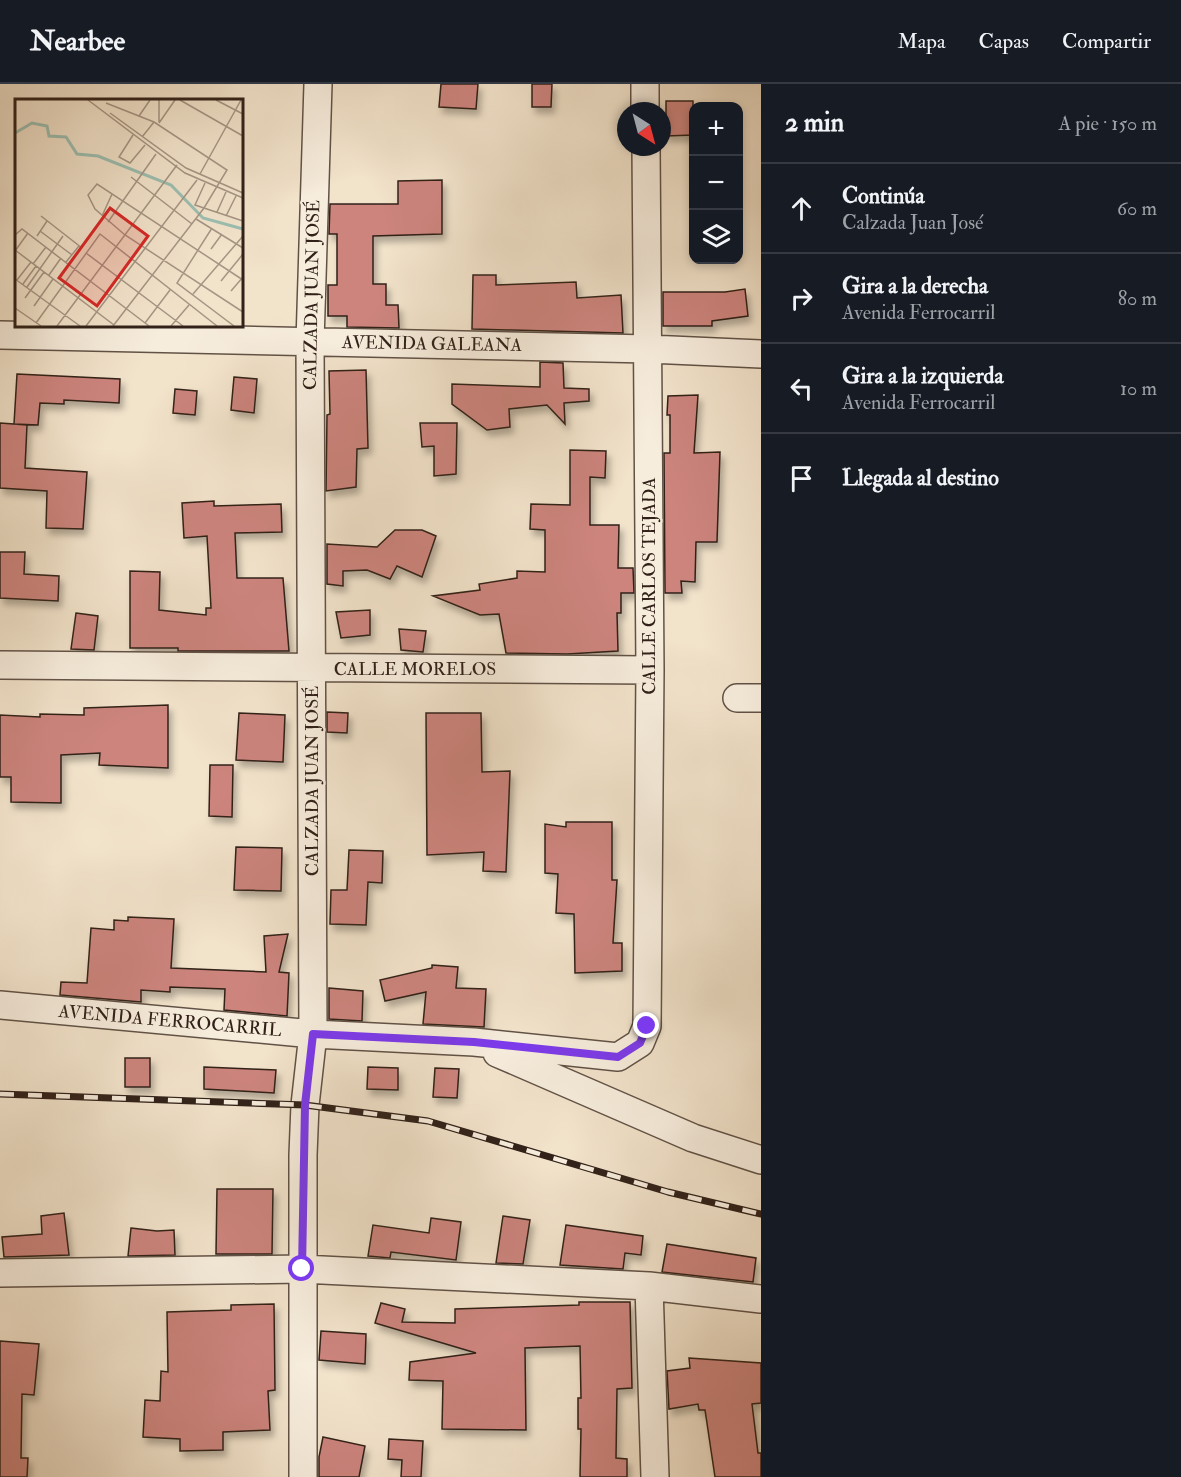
<!DOCTYPE html>
<html lang="es">
<meta charset="utf-8">
<style>
:root{--surface:#171b24;--page:#20242c;--text:#f1f3f6;--muted:#9ea1a6;--line:#363941}
body{margin:0;font-family:"IM FELL Double Pica",serif;background:var(--page);color:var(--text)}
.controls{position:absolute;right:18px;top:18px;display:grid;overflow:hidden;border-radius:12px;box-shadow:0 3px 9px #0003}
.controls button{width:54px;height:54px;display:grid;place-items:center;padding:0;border:0;border-bottom:2px solid var(--line);background:var(--surface);color:var(--text);font:30px sans-serif}
.compass{position:absolute;left:617px;top:18px;width:54px;height:54px;border-radius:50%;background:var(--surface);box-shadow:0 3px 9px #0003;rotate:144deg}
.stop{position:absolute;width:18px;height:18px;margin:-14px;border:4px solid #7c3aed;border-radius:50%;background:#fff}
.stop.end{background:#7c3aed;border-color:#fff;box-shadow:0 2px 6px #0008}
.list{margin:0;padding:0;list-style:none}
h2{display:flex;justify-content:space-between;align-items:center;height:78px;margin:0;padding:0 24px;font-size:26px}
h2 small{font-size:20px;font-weight:400;color:var(--muted)}
.list li{display:grid;grid-template-columns:39px 1fr auto;gap:18px;align-items:center;box-sizing:border-box;height:90px;padding:0 24px;border-top:2px solid var(--line)}
.list b{display:block;font-size:22px;white-space:nowrap}
.list p{margin:0;font-size:20px;white-space:nowrap;color:var(--muted)}
.list em{font-size:20px;font-style:normal;color:var(--muted)}
.icon{flex:none;width:33px;height:33px;fill:none;stroke:currentColor;stroke-width:2;stroke-linecap:round;stroke-linejoin:round}
.map{position:relative;flex:none;width:761px;height:1393px;overflow:hidden}
header{display:flex;align-items:center;gap:36px;box-sizing:border-box;height:84px;padding:0 30px;background:var(--surface);border-bottom:2px solid var(--line)}
header strong{font-size:28px}
nav{display:flex;gap:33px;margin-inline-start:auto;font-size:21px}
main{display:flex}
aside{flex:1;background:var(--surface)}
.map>svg:first-child{display:block}
.building{fill:#cc847d;stroke:#312119;stroke-width:1.5;filter:url(#shadow)}
.lines{fill:none;stroke-linecap:round;stroke-linejoin:round}
.minor-casing{stroke:#615246;stroke-width:30}
.minor{stroke:#f7eddd;stroke-width:27}
.rail-casing{stroke:#312119;stroke-width:7}
.rail{stroke:#f7eddd;stroke-width:4.5;stroke-dasharray:14;stroke-linecap:butt}
.route{stroke:#7c3aed;stroke-width:8}
.labels{text-anchor:middle;dominant-baseline:central;stroke-width:4.5;stroke-linejoin:round;paint-order:stroke}
.street-label{font-size:18px;fill:#312119;stroke:#f7eddd}
.inset-river{fill:none;stroke:#9cbfb1;stroke-width:3}
.inset-road{fill:none;stroke:#a59584;stroke-width:1.5}
.view{fill:#d62828;fill-opacity:0.15;stroke:#d62828;stroke-width:3}
.inset-edge{fill:none;stroke:#312119;stroke-width:3}
</style>
<header>
<strong>Nearbee</strong>
<nav><a>Mapa</a><a>Capas</a><a>Compartir</a></nav>
</header>
<main>
<div class="map">
<svg width="761" height="1393" viewBox="0 0 761 1393">
<defs>
<filter id="shadow"><feDropShadow dx="3.5" dy="6" stdDeviation="3" flood-color="#0004"/></filter>
</defs>
<rect width="100%" height="100%" fill="#f2e3cb"/>
<filter id="stains"><feTurbulence type="fractalNoise" baseFrequency=".00333" numOctaves="4"/><feColorMatrix values="0 0 0 0 .2 0 0 0 0 .09 0 0 0 0 .02 0 0 0 .5 -.17"/></filter>
<radialGradient id="worn" r=".72"><stop offset=".6" stop-color="#630" stop-opacity="0"/><stop offset="1" stop-color="#630" stop-opacity=".3"/></radialGradient>
<!-- building -->
<path class="building" d="M441,0H478L476,25L439,23Z
M532,0H552L551,23H532Z
M666,17H693V51L666,52Z
M442,96V150L373,152V200H386V221H398L399,244L347,243V232H328V201H337V150H329L330,120H398V97Z
M473,191H496V201L576,198L577,214L621,211L623,249L472,245Z
M745,205L748,232L712,237V242H663V208H725Z
M540,278L563,279L564,304L589,305V317L564,319L565,340L547,321L509,325L510,343L487,346L452,320V300L540,303Z
M366,286L368,364L357,365L356,403L326,407L327,331L330,330L329,287Z
M17,290L120,295L119,319L64,316V320L40,319L38,341L14,340Z
M234,293L257,295L254,329L231,326Z
M175,305L197,307L195,331L173,329Z
M698,311L694,369L720,368L717,458H696L695,498L681,497L682,509H665L664,369H670V331H667L668,312Z
M0,339L27,341L25,384L87,388L83,445L46,444L47,407L0,404Z
M420,339H457L456,390L434,392V362L422,363Z
M570,366L606,367L605,394L590,393V441H619L618,484H633L634,509H621V529H617L618,567L567,570L506,569L499,530L480,531L433,512L480,506L479,500L517,494V487L545,488V446L530,445L531,420L570,421Z
M214,417V422L281,420L282,448L235,449L237,494H283L289,567H178V564H130V487L160,488L159,526L206,531V524H211L207,452L184,454L182,419Z
M395,446H422L436,452L422,493L397,482L390,495L367,486L343,487V502L327,500V460L377,463Z
M0,468H25L24,490L59,492L58,517L0,514Z
M370,526V551L341,554L336,528Z
M76,529L98,532L94,566L71,565Z
M399,545L426,547L423,568L401,566Z
M168,621V684L99,681L100,669L61,671V719L11,718V693H0V631L40,633V630L84,631V624Z
M327,628L348,629L347,649L327,648Z
M239,629L285,631L283,678L236,676Z
M426,629H481L482,688L510,687L506,788L483,787L484,768L427,771Z
M210,681H233L232,733L209,732Z
M566,738H612V796H617L613,859H622V887L575,889L574,830L556,829L558,790L545,789V740L566,743Z
M236,763L282,764L281,807L234,806Z
M349,766L383,767L382,799L368,798L366,841L330,840L331,806H347Z
M128,833L174,835L171,884L266,888L264,852L288,850L279,888L289,889L287,932L224,926L225,905L170,903V908L141,906V918L60,911L61,898L87,899L91,844L114,846V836L128,837Z
M432,881L458,883L456,904L486,905L484,943L423,940L426,908L385,917L380,896L432,884Z
M329,904L363,907L362,937L329,935Z
M125,974H150V1003H125Z
M204,983L276,986L274,1009L204,1005Z
M368,983L398,984V1006L367,1005Z
M435,984L459,985L457,1014L433,1013Z
M217,1105H273L272,1170H216Z
M64,1129L69,1171L4,1173L2,1153L42,1150L41,1132Z
M503,1132L530,1136L523,1180L496,1179Z
M431,1134L461,1138L456,1176L391,1168L390,1174L368,1172L373,1141L429,1149Z
M566,1141L643,1152L641,1171L625,1169L623,1185L560,1181Z
M131,1144L157,1147L174,1146L175,1171L128,1172Z
M667,1160L756,1174L753,1198L662,1188Z
M579,1218H630L632,1304L617,1305L616,1374L627,1375V1393H580L581,1345H578V1314H581L580,1262L525,1264L526,1346L442,1345L443,1297L409,1296L410,1278L476,1269L375,1239L381,1219L405,1225L402,1238L455,1239V1225L579,1221Z
M274,1220L275,1306L268,1307L270,1346L223,1348V1366L180,1367V1355L143,1353L145,1316L160,1317L161,1287L168,1288L167,1228L231,1226V1221Z
M321,1247L366,1250L365,1280L319,1276Z
M0,1257L39,1260L34,1311L22,1310L21,1374H28L27,1393H0Z
M689,1274L761,1279V1319L752,1320L758,1369H761V1393H715L705,1326H699L698,1320L669,1325L667,1287L690,1284Z
M323,1353L365,1362L359,1393H319V1373Z
M389,1355L423,1357L421,1393H401L402,1376L388,1375Z"/>
<g class="lines">
<!-- minor casing -->
<g class="minor-casing">
<path id="minor" d="M645,0V27
M0,251L649,265L761,270
M0,581L650,586
M737,614H761
M0,921L313,950L474,958L618,973L640,959L647,942L650,586L646,63
M497,969L693,1054L761,1076
M0,1189L302,1185L649,1202L761,1215
M649,1202L655,1393
M303,1393V1071L305,1021L313,950L310,258L318,0"/>
</g>
<!-- minor -->
<use href="#minor" class="minor"/>
<!-- rail casing -->
<g class="rail-casing">
<path id="rail" d="M0,1010L305,1021L428,1037L668,1108L761,1130"/>
</g>
<!-- rail -->
<use href="#rail" class="rail"/>
</g>
<g class="lines">
<!-- route -->
<path class="route" d="M302,1185L305,1021L313,950L474,958L618,973L640,959L647,942"/>
</g>
<g class="labels">
<!-- street labels -->
<g class="street-label">
<text transform="translate(312 211) rotate(-89)">CALZADA JUAN JOSÉ</text>
<text transform="translate(432 260) rotate(1)">AVENIDA GALEANA</text>
<text transform="translate(649 502) rotate(-90)">CALLE CARLOS TEJADA</text>
<text x="415" y="585">CALLE MORELOS</text>
<text transform="translate(312 697) rotate(-90)">CALZADA JUAN JOSÉ</text>
<text transform="translate(170 937) rotate(5)">AVENIDA FERROCARRIL</text>
</g>
</g>
<!-- overview -->
<g transform="translate(15 15)">
<rect width="228" height="228" fill="#f2e3cb"/>
<path class="inset-river" d="M0,34L17,24L32,27L34,37L51,38L62,55L83,57L156,86L188,119L228,130"/>
<path class="inset-road" d="M73,1L170,74L228,99M165,1L228,37M201,1L228,15M91,4L139,23L212,71L189,109L98,227M95,14L171,69L228,94M124,17L135,1M144,23V1M144,24L160,1M118,36L104,58L115,64L130,46M127,38L139,23M185,75L226,1M116,78L177,125M190,84L180,106L228,122M202,113L211,93M26,117L67,149M87,117L97,95M211,117L221,97M181,120L228,149M93,123L141,55M197,129L162,184L219,227M25,132L57,156M0,136L7,130L134,227M22,137L32,122M196,150L207,135M0,151L99,226M0,152L13,134M71,154L168,227M51,163L64,147M18,165L31,148M34,176L46,159M0,180L65,227M2,181L16,163M228,181L82,85L73,96L80,110L110,136L228,213M206,182L228,155M8,185L21,167M12,188L48,137M216,192L228,178M178,195L228,137M10,199L29,173M19,207L38,180M0,209L26,227M21,224L85,135L202,227M130,224L155,191M42,227L162,66M71,227L182,81M156,227L174,206"/>
<path class="view" d="M95,109L133,137L82,207L44,179Z"/>
<rect width="228" height="228" class="inset-edge"/>
</g>
<rect width="100%" height="100%" filter="url(#stains)"/>
<rect width="100%" height="100%" fill="url(#worn)"/>
</svg>
<div class="controls">
<button>+</button>
<button>−</button>
<button><svg class="icon" aria-label="layers" viewBox="0 0 24 24"><path d="M12 4l9 5-9 5-9-5zM3 14l9 5 9-5"/></svg></button>
</div>
<svg class="compass" viewBox="-18 -18 36 36"><path d="M0-13l5 13h-10z" fill="#e53935"/><path d="M0 13l5-13h-10z" fill="#9ea1a6"/></svg>
<div class="stop" style="left:302px;top:1185px"></div>
<div class="stop end" style="left:647px;top:942px"></div>
</div>
<aside>
<h2>2 min<small>A pie · 150 m</small></h2>
<ul class="list">
<li><svg class="icon" aria-label="ahead" viewBox="0 0 24 24"><path d="M12 20V5M6 11l6-6 6 6"/></svg><div><b>Continúa</b><p>Calzada Juan José</p></div><em>60 m</em></li>
<li><svg class="icon" aria-label="right" viewBox="0 0 24 24"><path d="M7 20v-9h11M14 6l5 5-5 5"/></svg><div><b>Gira a la derecha</b><p>Avenida Ferrocarril</p></div><em>80 m</em></li>
<li><svg class="icon" aria-label="left" viewBox="0 0 24 24"><path d="M17 20v-9H6M10 6l-5 5 5 5"/></svg><div><b>Gira a la izquierda</b><p>Avenida Ferrocarril</p></div><em>10 m</em></li>
<li><svg class="icon" aria-label="arrive" viewBox="0 0 24 24"><path d="M6 21V4h12l-3 4 3 4H6"/></svg><div><b>Llegada al destino</b></div></li>
</ul>
</aside>
</main>
